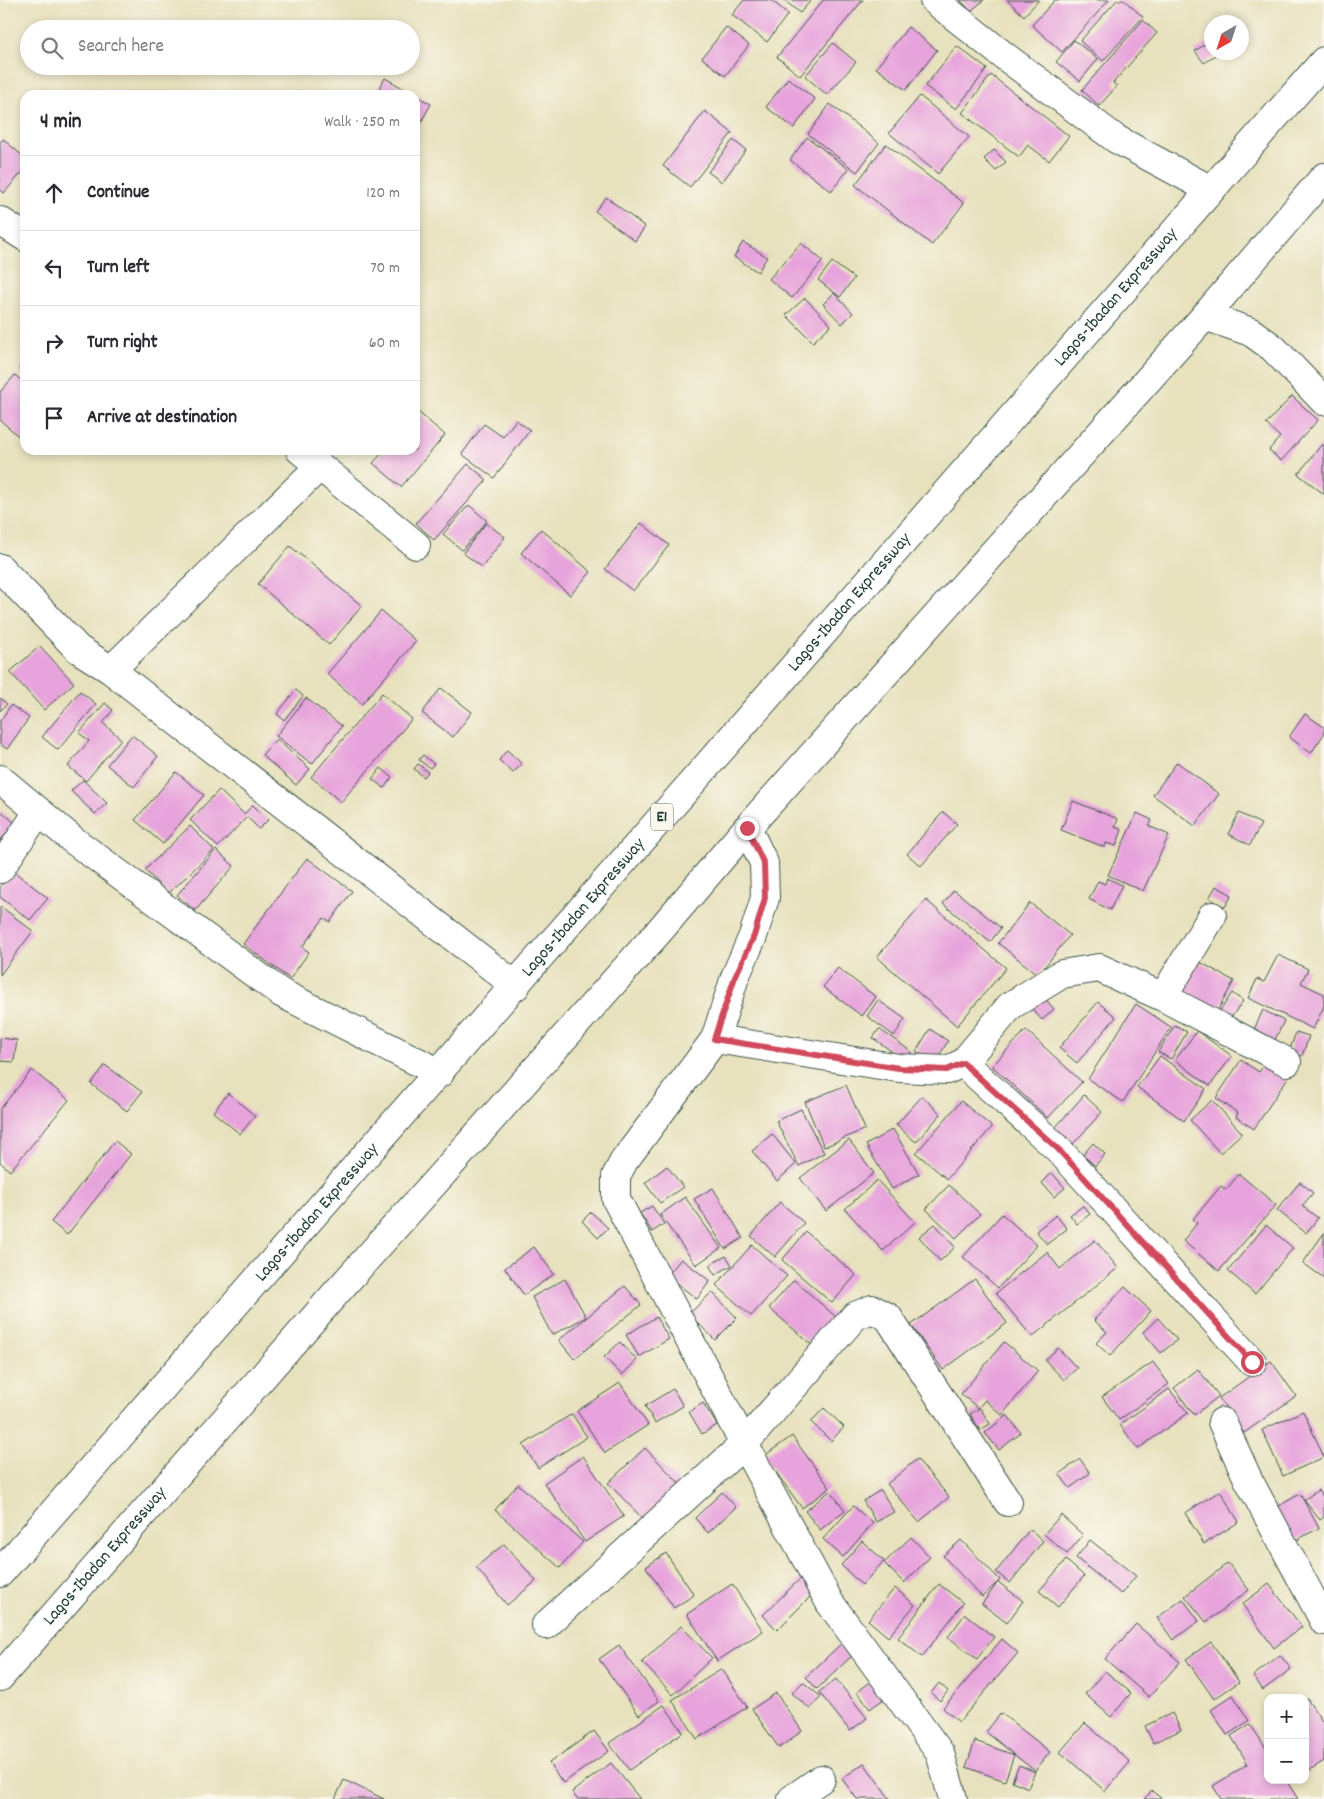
<!DOCTYPE html>
<meta charset="utf-8">
<style>
:root{--surface:#fff;--page:#f7f7f7;--text:#2b2b33;--muted:#7c7c81;--line:#e1e1e2}
body{margin:0;font-family:Dekko,sans-serif;background:var(--page);color:var(--text)}
.controls{position:absolute;right:15px;bottom:15px;display:grid;overflow:hidden;border-radius:10px;box-shadow:0 2px 8px #0003}
.controls button{width:45px;height:45px;display:grid;place-items:center;padding:0;border:0;border-bottom:1px solid var(--line);background:var(--surface);color:var(--text);font:25px sans-serif}
.compass{position:absolute;left:1204px;top:15px;width:45px;height:45px;border-radius:50%;background:var(--surface);box-shadow:0 2px 8px #0003;rotate:219deg}
.stop{position:absolute;width:15px;height:15px;margin:-11px;border:4px solid #d1495b;border-radius:50%;background:#fff}
.stop.end{background:#d1495b;border-color:#fff;box-shadow:0 1px 5px #0008}
.list{margin:0;padding:0;list-style:none}
h2{display:flex;justify-content:space-between;align-items:center;height:65px;margin:0;padding:0 20px;font-size:21px}
h2 small{font-size:16px;font-weight:400;color:var(--muted)}
.list li{display:grid;grid-template-columns:32px 1fr auto;gap:15px;align-items:center;box-sizing:border-box;height:75px;padding:0 20px;border-top:1px solid var(--line)}
.list b{display:block;font-size:19px;white-space:nowrap}
.list em{font-size:16px;font-style:normal;color:var(--muted)}
.icon{flex:none;width:28px;height:28px;fill:none;stroke:currentColor;stroke-width:2;stroke-linecap:round;stroke-linejoin:round}
.map{position:relative;flex:none;width:1324px;height:1799px;overflow:hidden}
.search{position:absolute;background:var(--surface);box-shadow:0 2px 8px #0003;left:20px;top:20px;width:400px;height:55px;display:flex;align-items:center;gap:12px;box-sizing:border-box;padding:0 18px;border-radius:28px;color:var(--muted);font-size:19px}
.panel{position:absolute;background:var(--surface);box-shadow:0 2px 8px #0003;left:20px;top:90px;width:400px;height:365px;border-radius:15px}
.map>svg:first-child{display:block}
.building{fill:#e7a3db}
.lines{fill:none;stroke-linecap:round;stroke-linejoin:round}
.minor-casing{stroke:#3d5649;stroke-width:30}
.motorway-casing{stroke:#3d5649;stroke-width:30}
.minor{stroke:#fff;stroke-width:28}
.motorway{stroke:#fff;stroke-width:28}
.route{stroke:#d1495b;stroke-width:6}
.labels{text-anchor:middle;dominant-baseline:central;stroke-width:4.5;stroke-linejoin:round;paint-order:stroke}
.shield{fill:#fbf7ec;stroke:#61756b;stroke-width:1}
.shield-label{font-size:16px;font-weight:bold;fill:#1f3d34}
.street-label{font-size:18px;fill:#1f3d34;stroke:#fbf7ec}
</style>
<div class="map">
<svg width="1324" height="1799" viewBox="0 0 1324 1799">
<rect width="100%" height="100%" fill="#fbf7ec"/>
<filter id="ink" filterUnits="userSpaceOnUse"><feTurbulence type="fractalNoise" baseFrequency=".02" numOctaves="2"/><feDisplacementMap in="SourceGraphic" scale="10" xChannelSelector="R" yChannelSelector="G"/><feConvolveMatrix kernelMatrix="1 2 1 2 8 2 1 2 1" color-interpolation-filters="sRGB"/></filter>
<filter id="wash" filterUnits="userSpaceOnUse"><feTurbulence type="fractalNoise" baseFrequency=".0096" numOctaves="4" result="noise"/><feDisplacementMap in="SourceGraphic" scale="20" xChannelSelector="R" yChannelSelector="G"/><feGaussianBlur stdDeviation="1.12" result="paint"/><feColorMatrix in="noise" values="0 0 0 0 0 0 0 0 0 0 0 0 0 0 0 0 0 1.4 0 .05"/><feComposite in="paint" operator="in"/></filter>
<g filter="url(#wash)">
<rect width="100%" height="100%" fill="#e7e1bd"/>
<g id="blocks">
<!-- building -->
<path class="building" d="M744,0H771L788,14L767,42L732,15Z
M784,0H811L800,13Z
M823,0H863L800,76L777,57Z
M960,0H984L971,11Z
M1007,0H1039L1024,16Z
M1055,0H1109L1062,52L1032,25Z
M1117,0H1124L1143,17L1103,61L1080,41Z
M1143,20L1157,33L1113,83L1117,86L1099,106L1082,90Z
M726,27L749,45L725,76L702,58Z
M908,27L937,50L906,90L876,68Z
M1212,39V52H1219L1204,63L1195,51Z
M1074,40L1098,59L1080,81L1056,62Z
M833,43L856,62L827,95L805,76Z
M957,46L987,69L956,109L925,86Z
M991,75L1069,136L1049,161L1028,145L1019,157L962,113Z
M385,78L415,95H375Z
M788,78L815,99L794,128L766,107Z
M415,95L431,104L415,133Z
M920,96L969,137L938,174L889,133Z
M830,104L879,143L857,172L808,134Z
M705,111L732,133L690,187L663,166Z
M807,137L849,169L831,191L790,160Z
M3,139L25,158V169L4,193L0,189V142Z
M733,140L746,150L722,182L708,172Z
M886,144L964,203L932,245L855,185Z
M994,150L1006,162L996,171L984,159Z
M606,197L645,227L635,241L595,211Z
M743,242L767,257L758,272L734,257Z
M801,243L823,261L792,298L769,279Z
M832,262L854,278L840,297L818,280Z
M834,293L853,313L842,324L823,304Z
M805,298L831,325L813,342L786,315Z
M25,362V374L19,369Z
M15,375L25,384V442L0,420V392Z
M1292,396L1318,420L1281,461L1269,450L1280,437L1266,424Z
M418,412L445,435L401,487L373,463L385,450H415V415Z
M516,420L530,430L494,478L462,454L484,424L503,437Z
M1322,444L1324,446V494L1298,474Z
M468,464L487,480L434,540L416,523Z
M469,505L487,521L462,550L443,534Z
M486,523L505,537L482,567L463,553Z
M641,523L669,545L633,591L605,569Z
M541,529L591,572L570,595L521,553Z
M290,546L362,606L329,645L258,584Z
M381,611L416,641L362,704L327,674Z
M40,646L74,683L44,710L10,672Z
M441,688L472,712L453,737L422,713Z
M296,690L303,696L284,720L277,714Z
M80,691L96,704L58,750L42,737Z
M382,693L412,719L341,802L311,777Z
M0,698L7,704L0,711Z
M306,698L342,726L312,764L276,736Z
M105,703L113,710L103,723L121,739L86,781L68,766L89,741L79,733Z
M11,705L29,718L7,749L0,744V721Z
M1305,714L1324,727V734L1311,753L1289,737Z
M132,735L158,756L134,787L107,765Z
M276,739L310,769L296,785L262,755Z
M507,750L522,764L513,773L499,760Z
M423,755L434,764L430,768L419,760Z
M1177,762L1219,794L1195,826L1153,795Z
M418,764L428,772L424,777L414,769Z
M381,768L392,777L384,788L372,779Z
M176,772L204,795L163,844L135,820Z
M83,780L107,803L95,814L71,791Z
M219,790L244,814L253,805L268,820L259,829L247,817L218,847L190,820Z
M1073,801L1118,819L1115,827L1122,830L1116,846L1106,843L1104,847L1061,830Z
M0,810L15,823L0,841Z
M943,812L957,824L921,866L907,854Z
M1137,813L1152,820L1149,826L1169,835L1143,891L1108,875Z
M1239,813L1261,824L1250,845L1228,834Z
M190,826L214,850L168,894L145,870Z
M216,850L234,866L195,911L177,895Z
M307,858L352,891L330,922L324,918L302,947L309,952L290,979L243,944Z
M13,871L48,898L30,920L0,897V887Z
M1107,878L1122,885L1110,910L1089,899L1098,881L1105,884Z
M1216,886L1232,895L1225,907L1209,898Z
M954,890L1001,928L990,942L943,904Z
M926,900L1006,968L957,1026L877,957Z
M1030,903L1070,935L1038,975L998,943Z
M0,906L33,931L0,975Z
M1278,955L1308,969L1301,983L1324,994V1006L1313,1029L1248,998L1257,979L1264,982Z
M1198,961L1234,981L1214,1017L1178,997Z
M838,968L876,997L862,1016L823,987Z
M1232,993L1243,1001L1228,1022L1217,1015Z
M1042,995L1054,1009L1042,1020L1030,1007Z
M878,1000L905,1019L894,1036L867,1016Z
M1098,1002L1116,1017L1077,1063L1059,1048Z
M1136,1004L1171,1027L1123,1102L1088,1079Z
M1263,1010L1284,1021L1272,1046L1251,1036Z
M1175,1025L1187,1032L1171,1059L1158,1052Z
M879,1029L912,1052L905,1061L873,1038Z
M930,1029L948,1041L935,1063L916,1051Z
M1026,1030L1082,1082L1048,1118L992,1066Z
M1197,1031L1232,1056L1210,1086L1175,1060Z
M1296,1032L1309,1036L1302,1056L1289,1052Z
M0,1038L17,1040L14,1062L0,1061Z
M1160,1056L1206,1089L1184,1121L1137,1087Z
M1241,1060L1259,1072L1266,1062L1289,1076L1254,1129L1236,1117L1238,1113L1216,1098Z
M105,1065L142,1092L127,1111L91,1084Z
M32,1070L69,1100L10,1171L0,1162V1109Z
M846,1085L865,1129L824,1147L805,1102Z
M228,1093L255,1116L240,1134L213,1112Z
M1084,1095L1102,1112L1072,1145L1054,1129Z
M922,1096L941,1114L916,1142L896,1125Z
M1212,1100L1242,1133L1220,1153L1190,1120Z
M961,1101L992,1127L947,1179L916,1153Z
M801,1109L824,1153L799,1166L776,1121Z
M893,1129L919,1174L892,1189L866,1145Z
M772,1134L796,1164L777,1181L752,1151Z
M849,1140L874,1173L826,1211L800,1178Z
M115,1141L131,1154L67,1235L51,1222Z
M1093,1143L1105,1154L1095,1166L1083,1155Z
M667,1166L683,1187L660,1203L645,1183Z
M1052,1173L1065,1188L1054,1197L1042,1183Z
M1239,1174L1276,1205L1219,1271L1183,1241L1197,1223L1193,1219L1221,1186L1226,1190Z
M877,1180L915,1222L883,1251L845,1209Z
M1300,1182L1313,1193L1302,1206L1318,1218L1306,1233L1277,1210Z
M949,1185L980,1214L956,1238L926,1209Z
M713,1188L743,1238L725,1249L694,1199Z
M685,1197L721,1248L696,1265L660,1215Z
M780,1202L804,1223L775,1257L751,1236Z
M652,1206L664,1224L652,1232L640,1213Z
M1083,1206L1090,1214L1077,1224L1070,1215Z
M591,1212L608,1228L598,1238L582,1221Z
M1002,1214L1037,1245L998,1288L963,1257Z
M1056,1215L1067,1229L1047,1244L1036,1231Z
M935,1224L955,1247L940,1261L919,1237Z
M1266,1225L1293,1248L1255,1294L1228,1271Z
M806,1232L856,1275L832,1303L782,1260Z
M1324,1233V1278L1303,1263Z
M1095,1240L1118,1268L1032,1337L996,1293L1047,1252L1060,1269Z
M752,1245L787,1276L751,1316L716,1285Z
M534,1247L554,1274L524,1295L505,1268Z
M726,1256L732,1265L715,1275L709,1265Z
M681,1259L710,1281L697,1299L667,1276Z
M565,1279L586,1317L552,1335L532,1297Z
M975,1279L1007,1323L943,1370L911,1325Z
M794,1280L836,1317L812,1345L769,1308Z
M625,1286L641,1305L574,1359L559,1340Z
M1125,1287L1151,1311L1110,1356L1096,1343L1107,1332L1094,1320Z
M712,1292L737,1318L715,1340L689,1314Z
M656,1317L669,1339L639,1357L626,1335Z
M1158,1318L1177,1340L1161,1353L1143,1332Z
M620,1342L637,1360L622,1375L604,1357Z
M1004,1342L1038,1371L1002,1415L985,1400L978,1408L961,1394Z
M1058,1348L1077,1368L1064,1380L1045,1360Z
M1271,1361L1296,1396L1244,1433L1219,1398Z
M1153,1362L1169,1384L1119,1420L1102,1397Z
M1198,1369L1219,1396L1194,1415L1174,1388Z
M620,1383L648,1425L605,1453L577,1411Z
M673,1389L683,1406L655,1423L645,1406Z
M1169,1389L1188,1413L1138,1449L1120,1425Z
M703,1403L717,1425L702,1434L689,1412Z
M824,1408L844,1427L831,1441L811,1422Z
M980,1408L990,1424L980,1430L970,1414Z
M1303,1411L1324,1457L1283,1476L1262,1430Z
M572,1414L587,1437L538,1468L523,1445Z
M1007,1415L1021,1433L999,1450L985,1433Z
M792,1436L830,1488L802,1508L764,1456Z
M645,1448L682,1486L645,1521L608,1483Z
M583,1456L624,1516L585,1542L544,1483Z
M917,1459L949,1497L919,1522L887,1484Z
M1080,1459L1090,1473L1070,1488L1059,1474Z
M518,1484L583,1542L560,1568L495,1510Z
M881,1490L894,1512L876,1522L863,1501Z
M1318,1490L1324,1498V1517L1320,1520L1304,1500Z
M830,1491L845,1510L820,1530L805,1511Z
M1220,1491L1239,1522L1204,1544L1185,1513Z
M722,1492L736,1507L708,1533L695,1518Z
M1300,1494L1319,1528L1293,1542L1275,1508Z
M853,1506L873,1523L843,1557L823,1539Z
M1061,1515L1083,1535L1067,1554L1044,1534Z
M1030,1529L1043,1541L1010,1583L996,1572Z
M911,1537L930,1557L904,1583L884,1563Z
M961,1540L1000,1580L982,1597L943,1556Z
M1090,1540L1136,1576L1121,1594L1076,1558Z
M862,1541L884,1561L862,1585L841,1565Z
M504,1544L536,1581L507,1605L476,1567Z
M666,1553L694,1595L674,1608L646,1567Z
M1066,1560L1084,1576L1058,1607L1039,1591Z
M1228,1563L1249,1590L1206,1622L1185,1596Z
M804,1575L818,1589L777,1630L763,1615Z
M998,1582L1023,1601L1007,1623L982,1604Z
M732,1584L763,1631L717,1661L687,1614Z
M939,1584L963,1603L922,1657L898,1638Z
M1269,1584L1302,1627L1274,1648L1242,1604Z
M895,1588L915,1605L888,1637L868,1620Z
M1183,1599L1199,1621L1173,1640L1157,1618Z
M965,1614L994,1637L977,1659L948,1637Z
M1136,1624L1180,1662L1149,1697L1105,1659Z
M681,1626L712,1658L673,1695L642,1662Z
M847,1638L858,1650L817,1689L806,1677Z
M1002,1639L1018,1653L959,1722L943,1708Z
M1211,1642L1239,1682L1214,1699L1186,1659Z
M619,1645L659,1701L639,1715L599,1659Z
M1280,1655L1291,1669L1263,1690L1253,1676Z
M722,1669L747,1707L697,1739L672,1700Z
M1105,1671L1131,1693L1111,1717L1085,1694Z
M836,1679L867,1718L850,1731L819,1692Z
M872,1681L885,1698L870,1709L857,1692Z
M803,1682L821,1697L810,1709L792,1693Z
M939,1683L948,1691L940,1701L931,1693Z
M776,1693L802,1731L779,1748L752,1709Z
M1233,1695L1249,1721L1227,1735L1211,1710Z
M1307,1699L1324,1724V1761L1305,1773V1700Z
M664,1705L683,1732L629,1770L609,1743Z
M1001,1713L1050,1752L1035,1771L986,1732Z
M1172,1713L1181,1730L1153,1743L1145,1726Z
M1085,1723L1130,1762L1105,1791L1060,1752Z
M1250,1724L1268,1751V1780H1286L1298,1799H1221L1213,1786L1248,1764L1231,1736Z
M594,1731L609,1751L563,1783L549,1763Z
M975,1741L1014,1755L1005,1781L966,1767Z
M611,1763L640,1799H577L572,1792Z
M864,1763L890,1799H857L842,1779Z
M1019,1765L1035,1772L1028,1788L1012,1781Z
M344,1780L384,1799H335Z
M1152,1791L1162,1799H1144Z"/>
</g>
</g>
<g filter="url(#ink)">
<use href="#blocks" fill-opacity="0" stroke="#3d5649" stroke-width="1"/>
<g class="lines">
<!-- minor casing -->
<g class="minor-casing">
<path id="minor" d="M934,0L1003,55L1116,139L1211,190
M0,221L25,237
M1205,316L1251,332L1273,348L1324,401
M300,450L416,545
M0,568L78,649L111,670L516,986
M111,670L319,467
M0,779L73,840L281,993L440,1073
M747,828L764,863L765,898L753,936L735,977L715,1039L624,1161L616,1176V1199L744,1444L830,1603L940,1753L953,1799
M0,869L38,812
M1163,997L1212,916
M715,1039L899,1068L947,1070L963,1063L1010,1006L1062,974L1099,968L1163,997L1287,1062
M963,1063L1058,1149L1252,1362
M1222,1422L1248,1479L1324,1621
M546,1625L744,1444L855,1316L872,1309L888,1317L1008,1502
M792,1799L821,1779"/>
</g>
<!-- motorway casing -->
<g class="motorway-casing">
<g id="motorway">
<path id="s1" d="M0,1573C444,1072 881,564 1324,61"/>
<path id="s2" d="M0,1677L336,1293L661,929L747,828L1205,316L1324,177"/>
</g>
</g>
<!-- minor -->
<use href="#minor" class="minor"/>
<!-- motorway -->
<use href="#motorway" class="motorway"/>
</g>
</g>
<g class="lines" filter="url(#ink)">
<!-- route -->
<path class="route" d="M747,828L764,864L765,898L754,936L735,977L714,1039L899,1068L947,1070L963,1063L1058,1149L1252,1362"/>
</g>
<g class="labels">
<!-- shield labels -->
<rect class="shield" x="651" y="803.5" width="22" height="27" rx="4"/>
<g class="shield-label">
<text x="662" y="817">E1</text>
</g>
<!-- street labels -->
<g class="street-label">
<text stroke="none"><textPath href="#s1" startOffset="1695">Lagos-Ibadan Expressway</textPath></text>
<text stroke="none"><textPath href="#s1" startOffset="1290">Lagos-Ibadan Expressway</textPath></text>
<text stroke="none"><textPath href="#s1" startOffset="885">Lagos-Ibadan Expressway</textPath></text>
<text stroke="none"><textPath href="#s1" startOffset="480">Lagos-Ibadan Expressway</textPath></text>
<text stroke="none"><textPath href="#s2" startOffset="160">Lagos-Ibadan Expressway</textPath></text>
</g>
</g>
</svg>
<div class="controls">
<button>+</button>
<button>−</button>
</div>
<svg class="compass" viewBox="-18 -18 36 36"><path d="M0-13l5 13h-10z" fill="#e53935"/><path d="M0 13l5-13h-10z" fill="#7c7c81"/></svg>
<div class="stop" style="left:1252px;top:1362px"></div>
<div class="stop end" style="left:747px;top:828px"></div>
<div class="search"><svg class="icon" aria-label="search" viewBox="0 0 24 24"><circle cx="10" cy="10" r="6"/><path d="M15 15l6 6"/></svg>Search here</div>
<section class="panel">
<h2>4 min<small>Walk · 250 m</small></h2>
<ul class="list">
<li><svg class="icon" aria-label="ahead" viewBox="0 0 24 24"><path d="M12 20V5M6 11l6-6 6 6"/></svg><div><b>Continue</b></div><em>120 m</em></li>
<li><svg class="icon" aria-label="left" viewBox="0 0 24 24"><path d="M17 20v-9H6M10 6l-5 5 5 5"/></svg><div><b>Turn left</b></div><em>70 m</em></li>
<li><svg class="icon" aria-label="right" viewBox="0 0 24 24"><path d="M7 20v-9h11M14 6l5 5-5 5"/></svg><div><b>Turn right</b></div><em>60 m</em></li>
<li><svg class="icon" aria-label="arrive" viewBox="0 0 24 24"><path d="M6 21V4h12l-3 4 3 4H6"/></svg><div><b>Arrive at destination</b></div></li>
</ul>
</section>
</div>
